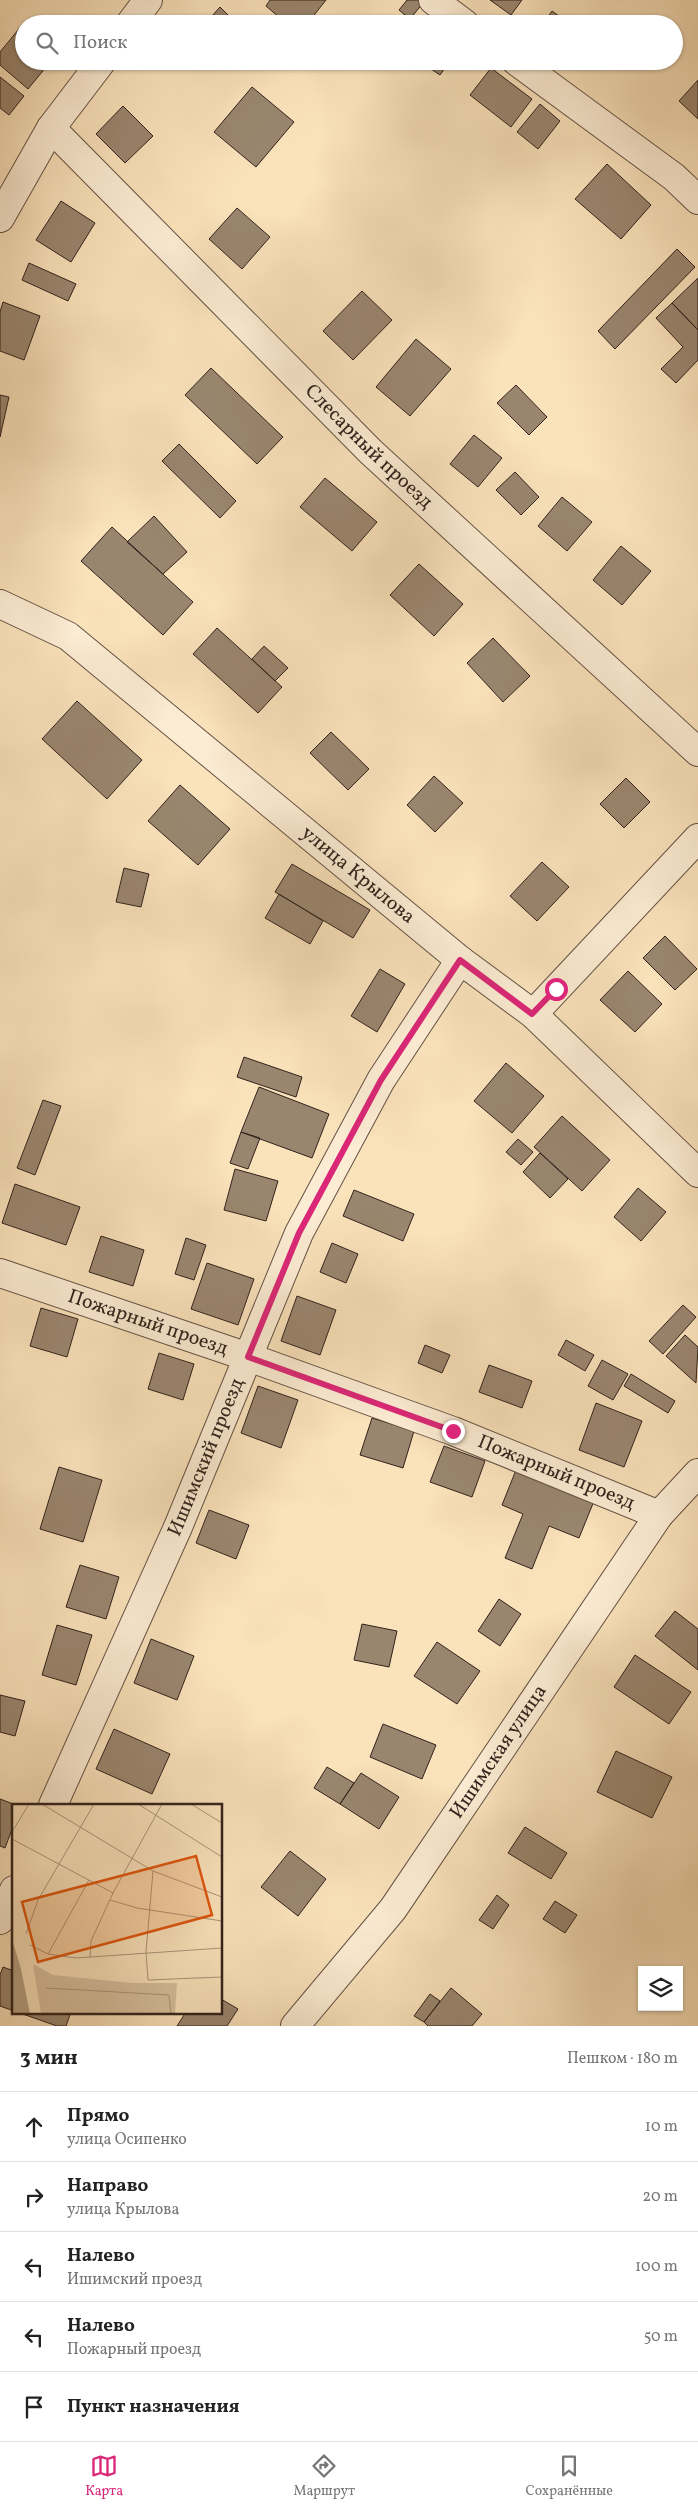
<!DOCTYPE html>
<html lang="ru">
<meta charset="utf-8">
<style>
:root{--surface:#fff;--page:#f2f2f2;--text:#222;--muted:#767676;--line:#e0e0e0;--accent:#db2777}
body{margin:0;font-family:Vollkorn,serif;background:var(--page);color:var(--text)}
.controls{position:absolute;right:15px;bottom:15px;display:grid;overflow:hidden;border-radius:0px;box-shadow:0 1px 4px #0004}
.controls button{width:45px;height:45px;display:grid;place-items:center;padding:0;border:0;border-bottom:1px solid var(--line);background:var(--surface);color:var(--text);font:25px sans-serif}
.stop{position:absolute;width:15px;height:15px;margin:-11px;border:4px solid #db2777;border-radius:50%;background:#fff}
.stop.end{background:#db2777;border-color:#fff;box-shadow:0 1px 5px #0008}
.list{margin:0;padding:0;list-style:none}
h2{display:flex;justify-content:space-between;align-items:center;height:65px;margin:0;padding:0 20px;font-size:21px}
h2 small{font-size:16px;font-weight:400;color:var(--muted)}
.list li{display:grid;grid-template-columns:32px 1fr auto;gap:15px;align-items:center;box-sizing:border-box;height:70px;padding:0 20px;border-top:1px solid var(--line)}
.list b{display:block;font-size:19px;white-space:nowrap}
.list p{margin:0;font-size:16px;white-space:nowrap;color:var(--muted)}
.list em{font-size:16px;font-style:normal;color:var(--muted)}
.icon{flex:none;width:28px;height:28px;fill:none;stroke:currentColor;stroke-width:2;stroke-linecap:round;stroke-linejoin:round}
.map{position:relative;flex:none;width:698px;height:2026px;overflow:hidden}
.search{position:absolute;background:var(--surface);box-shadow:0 1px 4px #0004;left:15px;right:15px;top:15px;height:55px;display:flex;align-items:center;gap:12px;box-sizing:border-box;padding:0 18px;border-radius:28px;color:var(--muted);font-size:19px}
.sheet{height:415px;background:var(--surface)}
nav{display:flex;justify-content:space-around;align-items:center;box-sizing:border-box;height:70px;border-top:1px solid var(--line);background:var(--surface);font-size:14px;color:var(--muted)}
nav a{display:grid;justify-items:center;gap:2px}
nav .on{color:var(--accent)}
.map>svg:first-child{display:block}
.building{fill:#9a866f;stroke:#32221d}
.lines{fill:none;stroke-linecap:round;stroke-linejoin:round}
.minor-casing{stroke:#645244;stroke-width:30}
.minor{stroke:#fcecd3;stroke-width:28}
.route{stroke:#db2777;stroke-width:6}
.labels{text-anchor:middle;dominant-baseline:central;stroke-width:4.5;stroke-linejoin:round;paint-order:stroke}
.street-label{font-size:20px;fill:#32221d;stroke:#fcecd3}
.inset-road{fill:none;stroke:#aa957c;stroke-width:1}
.view{fill:#df560d;fill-opacity:0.15;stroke:#df560d;stroke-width:2.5}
.inset-edge{fill:none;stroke:#32221d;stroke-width:2.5}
</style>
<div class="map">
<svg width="698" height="2026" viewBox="0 0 698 2026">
<rect width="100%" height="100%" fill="#fae2bb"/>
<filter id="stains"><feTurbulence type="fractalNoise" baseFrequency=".004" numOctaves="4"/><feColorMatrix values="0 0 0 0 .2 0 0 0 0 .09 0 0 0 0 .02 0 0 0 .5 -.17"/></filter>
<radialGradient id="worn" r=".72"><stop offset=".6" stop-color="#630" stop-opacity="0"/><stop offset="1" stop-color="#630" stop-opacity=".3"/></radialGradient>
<!-- building -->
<path class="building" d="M270,0H326L307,24H287L266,6Z
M407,0H420L423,3L410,19L399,10Z
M490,0H522L511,15Z
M220,7L237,24H205Z
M552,11L570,24H543Z
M23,24L24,61H51L28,89L0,65V52Z
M419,61H450L440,75Z
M491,68L532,99L511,127L470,95Z
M0,77L24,96L9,115L0,108Z
M698,80V119L679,101Z
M252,87L294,122L256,167L214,132Z
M540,104L560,121L538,149L517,132Z
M123,106L153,136L125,163L96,134Z
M607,164L651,205L621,239L575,199Z
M61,201L95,223L71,262L36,240Z
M237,208L270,237L242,269L209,239Z
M677,249L695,267L615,349L598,331Z
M29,263L76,284L68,301L22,280Z
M698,278V330L672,303Z
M362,291L392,320L353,360L323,331Z
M3,302L40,316L24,360L0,351V312Z
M672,303L698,330V360L676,383L661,369L683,347L656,318Z
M416,339L451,369L410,416L376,387Z
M211,368L283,437L257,464L185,395Z
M516,385L547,417L529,435L497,403Z
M0,395L9,397L0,437Z
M474,435L502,458L478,487L450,464Z
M179,444L236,501L220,518L162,461Z
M515,472L539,497L521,515L496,490Z
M325,478L377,522L352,551L300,507Z
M562,497L592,522L567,551L538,526Z
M154,516L187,552L163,574L127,542Z
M112,527L193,602L163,635L81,561Z
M621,546L651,571L622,605L593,580Z
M419,564L463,604L434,636L390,595Z
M217,628L282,687L258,713L193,654Z
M493,638L530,676L503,702L467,663Z
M264,646L288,668L275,681L252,659Z
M77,701L142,760L107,799L42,739Z
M331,732L369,769L348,790L310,753Z
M434,776L463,803L435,832L407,805Z
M626,778L650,802L624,828L600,804Z
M180,785L230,829L198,865L148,821Z
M542,862L569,887L537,921L510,896Z
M292,864L370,910L353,938L275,892Z
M124,868L149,874L141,907L116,902Z
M279,894L323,921L310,944L265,918Z
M665,936L697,969L675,990L643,958Z
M380,969L405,984L377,1032L351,1016Z
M628,971L662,1004L635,1032L600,1000Z
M244,1057L302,1077L296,1097L237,1077Z
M506,1063L544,1096L512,1133L474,1101Z
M259,1087L329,1114L312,1158L241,1132Z
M43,1100L61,1106L35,1175L17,1168Z
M562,1116L610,1160L582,1191L534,1147Z
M241,1132L260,1138L248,1169L230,1163Z
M518,1139L533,1152L521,1165L506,1152Z
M540,1153L568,1179L550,1198L523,1172Z
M235,1169L278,1181L266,1221L224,1210Z
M15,1184L80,1207L66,1245L2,1223Z
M638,1188L666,1212L641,1241L614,1217Z
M354,1190L414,1214L403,1241L343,1216Z
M101,1236L144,1250L133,1286L89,1272Z
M186,1238L206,1245L194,1280L175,1274Z
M332,1243L358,1254L346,1283L320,1272Z
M207,1263L254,1279L238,1325L191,1309Z
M297,1296L336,1310L320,1355L281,1341Z
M683,1305L696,1317L663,1354L649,1341Z
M41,1308L78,1319L67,1357L30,1346Z
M685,1335L698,1347L696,1383L666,1356Z
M566,1340L594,1355L585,1371L558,1355Z
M425,1345L450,1355L442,1373L418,1363Z
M159,1353L194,1364L183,1400L148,1389Z
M602,1360L628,1374L613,1400L588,1386Z
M489,1365L532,1381L522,1408L479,1392Z
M631,1374L675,1401L668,1413L624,1386Z
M258,1386L298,1400L281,1448L241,1433Z
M596,1403L642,1421L624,1467L579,1450Z
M372,1418L414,1431L403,1468L360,1455Z
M444,1446L485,1461L472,1497L430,1482Z
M59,1467L102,1480L83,1542L40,1529Z
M516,1470L594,1501L579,1538L549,1526L532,1569L505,1558L523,1514L502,1505Z
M209,1510L249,1525L236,1559L196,1543Z
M80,1565L119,1577L106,1619L66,1607Z
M499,1599L521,1614L500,1646L478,1631Z
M675,1611L698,1629V1670L655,1636Z
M362,1624L397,1631L389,1667L354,1660Z
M57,1625L92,1635L76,1685L42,1675Z
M151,1639L194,1656L177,1700L134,1683Z
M437,1642L480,1671L457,1704L414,1676Z
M635,1655L691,1692L669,1724L614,1687Z
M0,1695L25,1701L15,1736L0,1732Z
M383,1724L436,1745L422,1779L370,1757Z
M114,1729L170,1754L152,1794L96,1769Z
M616,1751L672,1777L652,1818L597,1792Z
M327,1767L354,1783L340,1804L314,1788Z
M361,1773L399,1797L379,1829L340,1804Z
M0,1799L16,1805H14V1824L5,1848L0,1846Z
M525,1827L567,1853L551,1879L508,1853Z
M290,1851L326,1879L298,1916L261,1887Z
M497,1895L509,1905L493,1929L479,1920Z
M555,1901L577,1915L565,1933L543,1919Z
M3,1967L14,1971V2011L0,2006V1975Z
M451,1988L482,2014L472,2026H428L424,2022Z
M430,1994L440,2001L424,2022L414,2016Z
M221,1999L238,2009L227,2026H177L186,2012H221Z
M17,2012H71L66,2026H57Z"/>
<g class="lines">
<!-- minor casing -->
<g class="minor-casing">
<g id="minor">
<path d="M433,0L465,24"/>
<path d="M130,24L148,0"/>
<path d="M516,61L674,177L698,200"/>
<path id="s1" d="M51,128L371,452L698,752"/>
<path d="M0,218L51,128L102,61"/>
<path id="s2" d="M0,604L68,636L460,960L533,1014L698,1173"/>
<path d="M533,1014L698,838"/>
<path id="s3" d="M0,1273L248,1357L453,1431L659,1515"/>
<path id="s4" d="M53,1805L178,1527L299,1233L381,1080L460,960"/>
<path d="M0,1920L14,1890"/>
<path id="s5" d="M295,2026L393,1909L659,1515L698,1473"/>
</g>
</g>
<!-- minor -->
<use href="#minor" class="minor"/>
</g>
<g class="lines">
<!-- route -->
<path class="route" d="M453,1431L248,1357L299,1233L381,1080L460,960L532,1014L556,989"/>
</g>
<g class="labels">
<!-- street labels -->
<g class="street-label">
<text stroke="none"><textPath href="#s1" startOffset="450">Слесарный проезд</textPath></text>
<text stroke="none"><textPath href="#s2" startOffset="451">улица Крылова</textPath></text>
<text stroke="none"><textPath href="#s3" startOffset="156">Пожарный проезд</textPath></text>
<text stroke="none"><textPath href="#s4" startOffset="380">Ишимский проезд</textPath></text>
<text stroke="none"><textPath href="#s3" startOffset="591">Пожарный проезд</textPath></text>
<text stroke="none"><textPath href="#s5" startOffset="342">Ишимская улица</textPath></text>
</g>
</g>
<!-- overview -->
<g transform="translate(12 1804)">
<rect width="210" height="210" fill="#fae2bb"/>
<path d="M21,160L41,171L120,179H165L163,210H29Z" fill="#d8c1a0"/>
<path d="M0,135L9,165L18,210H0Z" fill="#b6a185"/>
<path class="inset-road" d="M30,0L141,67L210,93M126,0L210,53M179,0L210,19M0,28L17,0M0,35L101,89M141,67L134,148L136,176L210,173M98,96L125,104L210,117M14,130L26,96L82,0M18,141L36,150L64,154L210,144M36,150L77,76M78,154L79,137L101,89L150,0M34,184L157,191L159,210"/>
<path class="view" d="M184,52L200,111L26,158L10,98Z"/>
<rect width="210" height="210" class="inset-edge"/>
</g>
<rect width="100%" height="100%" filter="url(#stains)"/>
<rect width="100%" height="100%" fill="url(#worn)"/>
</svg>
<div class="controls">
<button><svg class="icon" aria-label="layers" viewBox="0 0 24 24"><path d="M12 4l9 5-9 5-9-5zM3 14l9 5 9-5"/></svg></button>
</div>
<div class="stop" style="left:556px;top:989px"></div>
<div class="stop end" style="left:453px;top:1431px"></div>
<div class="search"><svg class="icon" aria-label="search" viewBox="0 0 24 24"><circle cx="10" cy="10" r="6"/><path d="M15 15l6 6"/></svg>Поиск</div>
</div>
<section class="sheet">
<h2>3 мин<small>Пешком · 180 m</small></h2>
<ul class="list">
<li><svg class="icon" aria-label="ahead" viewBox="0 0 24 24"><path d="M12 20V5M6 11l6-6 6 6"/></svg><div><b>Прямо</b><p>улица Осипенко</p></div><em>10 m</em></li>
<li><svg class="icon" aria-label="right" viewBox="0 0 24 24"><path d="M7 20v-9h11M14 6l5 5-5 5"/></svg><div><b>Направо</b><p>улица Крылова</p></div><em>20 m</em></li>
<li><svg class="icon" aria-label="left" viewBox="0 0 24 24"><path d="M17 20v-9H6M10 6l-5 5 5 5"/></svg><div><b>Налево</b><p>Ишимский проезд</p></div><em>100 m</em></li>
<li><svg class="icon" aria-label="left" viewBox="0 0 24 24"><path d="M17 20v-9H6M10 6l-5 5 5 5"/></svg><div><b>Налево</b><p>Пожарный проезд</p></div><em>50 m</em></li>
<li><svg class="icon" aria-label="arrive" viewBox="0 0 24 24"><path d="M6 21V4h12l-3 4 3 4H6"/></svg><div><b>Пункт назначения</b></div></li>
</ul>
</section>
<nav>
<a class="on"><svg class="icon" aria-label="map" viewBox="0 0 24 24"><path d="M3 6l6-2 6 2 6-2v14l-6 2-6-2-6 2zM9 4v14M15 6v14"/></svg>Карта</a>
<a><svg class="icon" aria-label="directions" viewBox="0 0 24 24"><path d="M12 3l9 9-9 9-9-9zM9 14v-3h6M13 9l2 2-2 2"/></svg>Маршрут</a>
<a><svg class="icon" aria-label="saved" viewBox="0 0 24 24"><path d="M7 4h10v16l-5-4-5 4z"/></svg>Сохранённые</a>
</nav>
